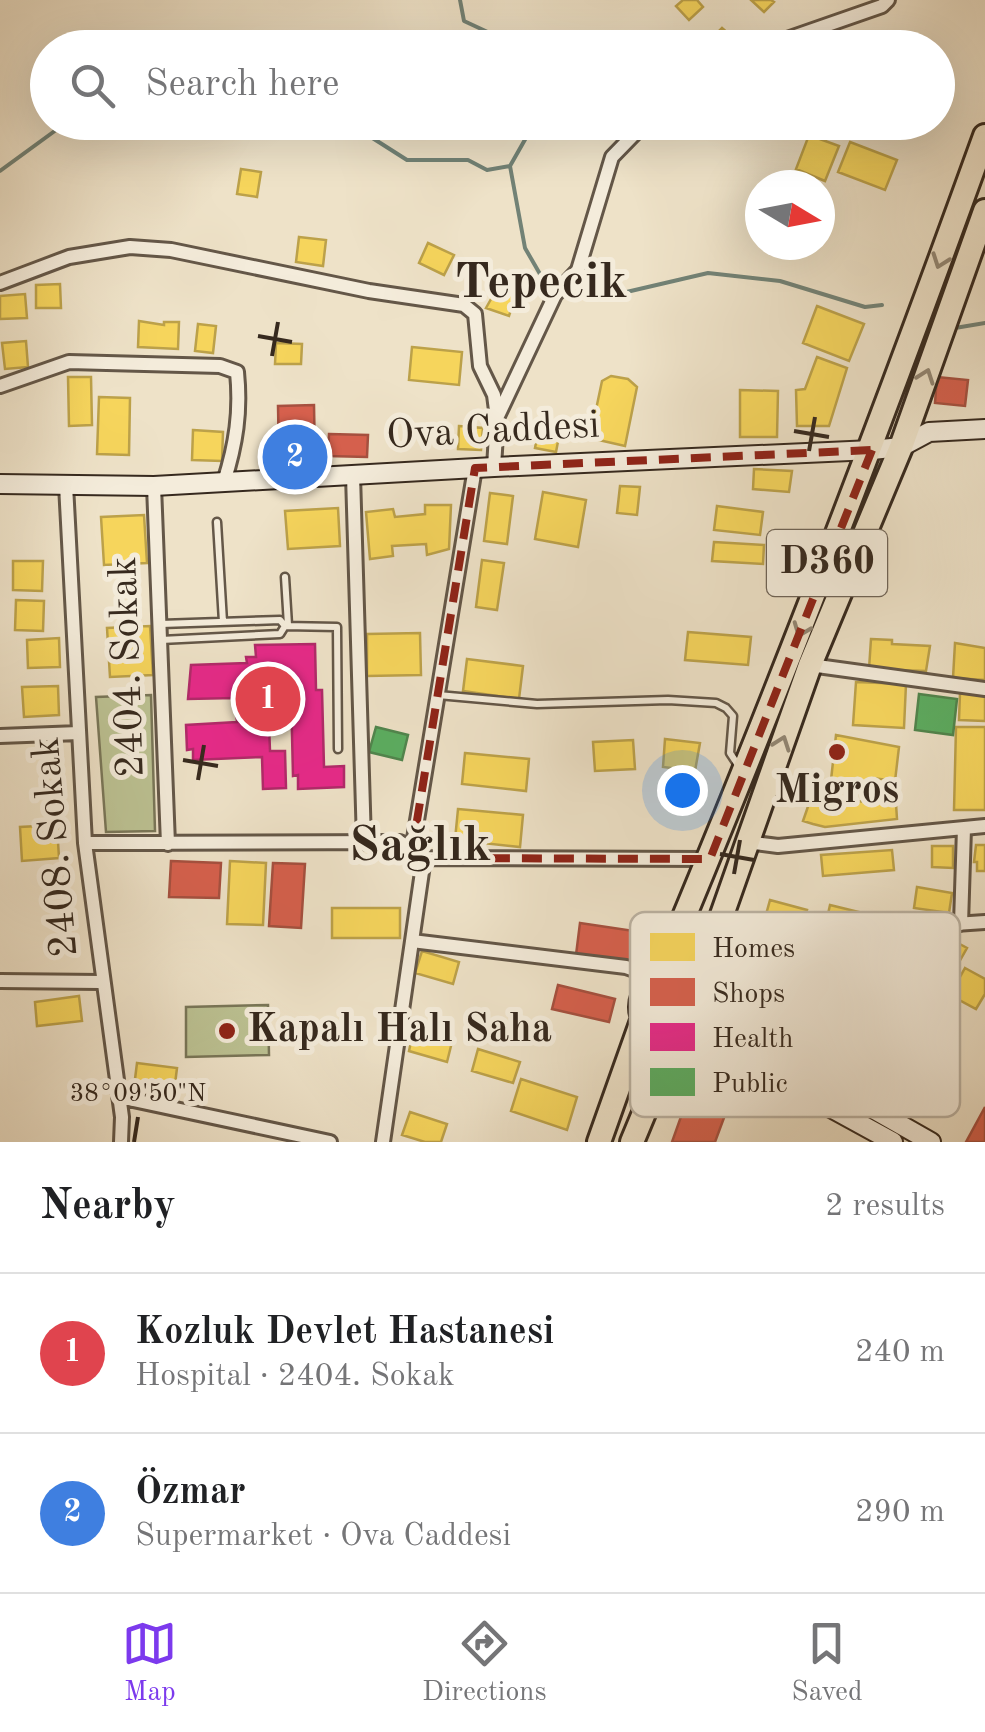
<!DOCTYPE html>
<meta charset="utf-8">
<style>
:root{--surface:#fff;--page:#f6f6f6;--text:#202124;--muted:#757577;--line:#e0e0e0;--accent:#7c3aed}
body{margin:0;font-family:"Old Standard TT",serif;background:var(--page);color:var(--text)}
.compass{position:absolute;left:745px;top:170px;width:90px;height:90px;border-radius:50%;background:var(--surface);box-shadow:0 10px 40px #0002;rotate:100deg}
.you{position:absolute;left:682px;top:790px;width:35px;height:35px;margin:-25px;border:8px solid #fff;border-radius:50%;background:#1a73e8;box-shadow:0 0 0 15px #1a73e833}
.badge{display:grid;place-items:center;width:65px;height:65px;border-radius:50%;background:var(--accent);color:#fff;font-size:32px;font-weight:700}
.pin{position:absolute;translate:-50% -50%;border:5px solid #fff;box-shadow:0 2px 10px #0006}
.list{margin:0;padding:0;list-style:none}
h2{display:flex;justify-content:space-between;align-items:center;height:130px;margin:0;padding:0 40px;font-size:42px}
h2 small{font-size:32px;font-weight:400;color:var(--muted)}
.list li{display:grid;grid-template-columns:65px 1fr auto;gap:30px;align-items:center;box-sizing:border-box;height:160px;padding:0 40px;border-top:2px solid var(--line)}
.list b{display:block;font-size:38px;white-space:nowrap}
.list p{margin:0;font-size:32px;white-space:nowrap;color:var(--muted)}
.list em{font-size:32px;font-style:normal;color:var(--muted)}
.icon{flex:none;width:55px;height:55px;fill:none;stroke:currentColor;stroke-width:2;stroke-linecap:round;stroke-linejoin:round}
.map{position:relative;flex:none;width:985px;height:1142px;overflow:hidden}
.search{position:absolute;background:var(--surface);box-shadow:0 10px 40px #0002;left:30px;right:30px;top:30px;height:110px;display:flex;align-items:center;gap:25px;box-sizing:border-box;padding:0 35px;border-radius:55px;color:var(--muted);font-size:38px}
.sheet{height:450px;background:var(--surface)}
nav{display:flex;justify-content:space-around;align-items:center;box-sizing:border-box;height:140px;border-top:2px solid var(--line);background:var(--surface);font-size:28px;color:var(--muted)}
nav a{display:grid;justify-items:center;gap:5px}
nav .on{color:var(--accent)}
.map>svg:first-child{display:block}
.green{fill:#bcc293;stroke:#797658;stroke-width:2.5}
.homes{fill:#f6d55c;stroke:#bca149;stroke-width:2.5}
.shops{fill:#d6604d;stroke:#a6503f;stroke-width:2.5}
.health{fill:#e7298a;stroke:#b2296a;stroke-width:2.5}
.public{fill:#5aae61;stroke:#4f864d;stroke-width:2.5}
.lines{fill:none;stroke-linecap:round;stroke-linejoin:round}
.stream{stroke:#728276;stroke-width:4}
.lane-casing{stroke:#645748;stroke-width:11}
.street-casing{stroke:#645748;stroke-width:18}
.secondary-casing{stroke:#36291e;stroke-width:22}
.highway-casing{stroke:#36291e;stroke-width:28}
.lane{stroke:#f4ecdb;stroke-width:6}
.street{stroke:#f4ecdb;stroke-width:12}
.secondary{stroke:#f4ecdb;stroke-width:18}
.highway{stroke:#eee2c8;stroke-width:22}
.oneway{stroke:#928673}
.marked{fill:none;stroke:#8f2418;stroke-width:8;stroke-dasharray:20 12;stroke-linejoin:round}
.ticks{fill:none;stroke:#36291e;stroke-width:4}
.poi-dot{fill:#8f2418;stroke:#f4ecdb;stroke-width:4}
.labels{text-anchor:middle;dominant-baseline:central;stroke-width:10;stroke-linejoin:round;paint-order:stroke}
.shield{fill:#f4ecdb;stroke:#6f6457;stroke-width:2.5}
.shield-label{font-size:38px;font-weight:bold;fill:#36291e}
.street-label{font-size:40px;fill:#36291e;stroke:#f4ecdb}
.poi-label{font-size:40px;font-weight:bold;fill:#36291e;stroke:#f4ecdb}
.district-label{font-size:50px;font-weight:bold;fill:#36291e;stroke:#f4ecdb}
.key{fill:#f4ecdb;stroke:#bbb2a2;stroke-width:2.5}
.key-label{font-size:28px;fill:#36291e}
.ticks-label{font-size:25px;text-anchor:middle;fill:#36291e;stroke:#f4ecdb;stroke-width:10;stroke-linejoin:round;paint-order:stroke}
</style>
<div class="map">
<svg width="985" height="1142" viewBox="0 0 985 1142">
<rect width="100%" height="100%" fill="#eee2c8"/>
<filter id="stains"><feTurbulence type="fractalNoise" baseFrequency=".002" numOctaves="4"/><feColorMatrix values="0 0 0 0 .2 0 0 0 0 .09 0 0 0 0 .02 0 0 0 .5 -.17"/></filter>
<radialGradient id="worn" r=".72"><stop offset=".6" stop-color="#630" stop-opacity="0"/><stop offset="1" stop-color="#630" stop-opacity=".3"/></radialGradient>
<!-- green -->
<path class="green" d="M151,695L155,831L106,832L96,697Z
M268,1005L269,1055L186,1057V1007Z"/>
<!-- homes -->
<path class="homes" d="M683,0H697L703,7L689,20L676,6Z
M751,0H771L774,2L764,12Z
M722,28L745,48H718L710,40Z
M809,135L839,146L825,181L796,169Z
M850,142L897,160L885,190L838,172Z
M241,169L261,172L257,197L237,194Z
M299,237L326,240L323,266L296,262Z
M428,243L454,255L444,275L419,263Z
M500,283L518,289L509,316L486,308Z
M60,284L61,308H36V285Z
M25,294L27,318L0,319V296Z
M817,306L864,324L849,361L803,343Z
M139,321L164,325V322H179L178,349L138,347Z
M198,324L216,326L213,353L195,351Z
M26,341L28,367L5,369L2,343Z
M276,343L302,344L301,364H275Z
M412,347L462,352L459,385L409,380Z
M817,357L847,368L829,426H797L796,390L805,389Z
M611,376L628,379L637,387L625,446L590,438L602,381Z
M68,377H91L92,425L69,426Z
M740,390L778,391L777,437H740Z
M99,397L130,398L129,455L97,454Z
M540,422L561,426L556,452L535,448Z
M459,426L483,428L481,450L458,449Z
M193,430L223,432L222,461L192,460Z
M754,469L792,471L789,492L753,489Z
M620,486L640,487L637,515L617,513Z
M543,492L586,500L578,547L535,539Z
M490,493L513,496L507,544L484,541Z
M425,505H451L449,549L427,555L426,544L392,546L393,556L370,559L366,512L393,509L395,517L425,514Z
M717,506L763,512L760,535L714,530Z
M338,508L340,546L288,549L285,511Z
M144,515L147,563L104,565L101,517Z
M714,542L764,545L763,564L712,561Z
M482,560L504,563L497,610L476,607Z
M13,561H43L42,591L13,590Z
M16,600L44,601L43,631L15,630Z
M150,626L153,675L110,677L107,628Z
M688,632L751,637L748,665L685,660Z
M420,633L421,675L367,676V634Z
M59,638L60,667L28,668L27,640Z
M871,639L892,640V644L930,646L926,671L869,669Z
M955,643L985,648V680L953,678Z
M467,659L523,666L519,699L463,691Z
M856,682L906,684L904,728L853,725Z
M58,686L59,715L24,717L22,687Z
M960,693L985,694V721L959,720Z
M956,727H985V810H954Z
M836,735L899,747L895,781L873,778L867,784L831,780Z
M665,739L700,743L695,771L663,767Z
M633,740L635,769L595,771L593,742Z
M465,753L529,759L526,791L462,784Z
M813,792L828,799L896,804L897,819L825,827L813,824L803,821Z
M458,809L523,815L520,847L455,840Z
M57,825L59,858L22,861L20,827Z
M976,845H985V871H977V862H974Z
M932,846H953V868L932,867Z
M892,850L894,870L823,876L821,855Z
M230,861L266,863L263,925L227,924Z
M917,887L952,893L949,913L914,908Z
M770,900L807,910L801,933L764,922Z
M830,905L879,917L871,948L823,936Z
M332,908H400V938H332Z
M941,934L967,948L937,1001L912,987Z
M422,951L459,962L453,984L415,973Z
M965,968L985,979V994L976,1009L950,995Z
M79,996L82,1021L37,1026L35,1002Z
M413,1032L452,1042L447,1062L409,1051Z
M478,1049L520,1062L513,1083L472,1071Z
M137,1063L177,1068L174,1092L134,1087Z
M521,1079L577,1097L567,1130L511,1111Z
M410,1112L447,1124L441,1142H425L402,1135Z"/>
<!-- shops -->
<path class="shops" d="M937,377L968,380L965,406L935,403Z
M314,405L315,459L279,460L278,406Z
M329,434L368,435L367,457L328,456Z
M171,861L221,863L219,898L169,897Z
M273,863L305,864L301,928L269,926Z
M580,923L634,931L630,962L576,955Z
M558,985L615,999L609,1022L552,1009Z
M699,1066L738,1080L715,1142H672Z
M985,1107V1142H966Z"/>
<!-- health -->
<path class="health" d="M315,644L316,690H322L324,767L344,766V787L298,789V775L293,776L291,692H286V698H272L273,724H269L270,751H285L286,788L263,789L262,757L193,760V749L187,750L186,725L237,722L235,698L188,699L191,665L247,663L246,657H256L255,645Z"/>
<!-- public -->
<path class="public" d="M919,694L957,699L953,735L915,730Z
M376,727L408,735L402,760L369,752Z"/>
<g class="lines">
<!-- stream -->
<path class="stream" d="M460,0L464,21L522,48
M239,122L269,128L289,122
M336,122L352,125L407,160H468L487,170L510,166
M535,122L510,166L525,248L540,274L560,281
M0,171L67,122
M569,284L605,297L708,273L780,281L865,307L882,305
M955,328L985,323"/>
<!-- lane casing -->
<g class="lane-casing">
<path id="lane" d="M217,522L223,622
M285,577L288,625
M161,624L280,620L285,626L280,634L161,640
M285,626L337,627L338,749
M438,695L537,704L668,700L716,703L726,708L733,716L730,753L740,768"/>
</g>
<!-- street casing -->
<g class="street-casing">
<path id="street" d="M761,48L882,6L888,0
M0,283L69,257L130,247L171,250L369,291L464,305L475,314L480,366L494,395L497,418L494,467
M0,386L69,362L220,366L237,372C241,412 236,444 224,482
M497,418L555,295L578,270L612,157L646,122
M353,475L364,842
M66,485L85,843L122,1117L121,1142
M154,486L168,844
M810,665L985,689
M0,736L79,733
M747,842L778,846L985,826
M85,843L400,842L424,858L710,859
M412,851L475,468
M961,924L964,828
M412,941L626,967L646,974L656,984
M0,981L101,982
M822,1080L892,946L911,927L985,922
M119,1097L330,1142
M383,1142L424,858"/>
</g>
<!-- secondary casing -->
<g class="secondary-casing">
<path id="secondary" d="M0,484L154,486L494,467L872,450L901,447L929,432L985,429
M692,1006L931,1142
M683,1027L893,1142"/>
</g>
<!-- highway casing -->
<g class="highway-casing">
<path id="highway" d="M641 1007a26 26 0 1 1 52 0a26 26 0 1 1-52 0Z
M656,984C774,704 882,421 985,136
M692,1000L810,665L901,447L985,211
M599,1142L643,1018
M632,1142L678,1031"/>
</g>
<!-- lane -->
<use href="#lane" class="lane"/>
<!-- street -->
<use href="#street" class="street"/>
<!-- secondary -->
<use href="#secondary" class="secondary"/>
<!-- highway -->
<use href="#highway" class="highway"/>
</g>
<!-- one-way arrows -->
<defs><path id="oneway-chevron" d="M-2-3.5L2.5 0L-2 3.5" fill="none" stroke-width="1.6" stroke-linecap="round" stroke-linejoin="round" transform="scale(2.5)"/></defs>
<g class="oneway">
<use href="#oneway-chevron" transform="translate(940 261) rotate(110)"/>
<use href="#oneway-chevron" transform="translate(926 376) rotate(-70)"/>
<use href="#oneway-chevron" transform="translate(801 630) rotate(111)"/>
<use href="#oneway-chevron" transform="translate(782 743) rotate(-70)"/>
</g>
<!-- marked area -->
<path class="marked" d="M872,450L710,859L424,858L412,851L475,468Z"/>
<!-- ticks -->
<path class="ticks" d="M258,336L292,342M272,356L278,322M794,431L829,437M809,451L815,417M183,760L218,766M198,780L204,745M720,854L754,860M734,874L740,840M134,1142L138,1117"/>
<!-- markers -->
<g class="poi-dot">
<circle cx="837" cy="752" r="10"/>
<circle cx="227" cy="1031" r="10"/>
</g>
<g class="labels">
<!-- shield labels -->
<rect class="shield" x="767" y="530" width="120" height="66" rx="8"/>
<g class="shield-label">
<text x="827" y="563">D360</text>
</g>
<!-- street labels -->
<g class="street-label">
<text transform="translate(493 432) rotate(-3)">Ova Caddesi</text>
<text transform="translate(129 667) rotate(-92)">2404. Sokak</text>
<text transform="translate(57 847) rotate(-95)">2408. Sokak</text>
</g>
<!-- poi labels -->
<g class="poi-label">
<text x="837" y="792">Migros</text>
<text x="247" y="1031" text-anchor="start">Kapalı Halı Saha</text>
</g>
<!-- district labels -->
<g class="district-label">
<text x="541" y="284">Tepecik</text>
<text x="420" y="847">Sağlık</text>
</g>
</g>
<!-- legend -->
<rect x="630" y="912" width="330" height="205" rx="15" class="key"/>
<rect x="650" y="933" width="45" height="28" fill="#f6d55c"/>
<rect x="650" y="978" width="45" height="28" fill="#d6604d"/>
<rect x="650" y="1023" width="45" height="28" fill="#e7298a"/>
<rect x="650" y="1068" width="45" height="28" fill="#5aae61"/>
<g class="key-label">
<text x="712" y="957">Homes</text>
<text x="712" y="1002">Shops</text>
<text x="712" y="1047">Health</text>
<text x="712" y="1092">Public</text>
</g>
<g class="ticks-label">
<text x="138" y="1101">38°09'50"N</text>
</g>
<rect width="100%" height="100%" filter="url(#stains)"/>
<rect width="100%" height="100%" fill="url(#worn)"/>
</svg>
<svg class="compass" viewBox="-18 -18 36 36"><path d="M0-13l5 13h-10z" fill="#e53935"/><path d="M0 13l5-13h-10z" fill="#757577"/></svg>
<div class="you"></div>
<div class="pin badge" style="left:268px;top:699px;background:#e0444e">1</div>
<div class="pin badge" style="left:295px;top:457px;background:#3f7fe0">2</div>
<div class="search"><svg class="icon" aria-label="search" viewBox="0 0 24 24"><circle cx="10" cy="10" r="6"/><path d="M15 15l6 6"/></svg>Search here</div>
</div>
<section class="sheet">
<h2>Nearby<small>2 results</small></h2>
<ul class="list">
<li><span class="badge" style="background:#e0444e">1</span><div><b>Kozluk Devlet Hastanesi</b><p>Hospital · 2404. Sokak</p></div><em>240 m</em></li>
<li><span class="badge" style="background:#3f7fe0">2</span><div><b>Özmar</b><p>Supermarket · Ova Caddesi</p></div><em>290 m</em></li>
</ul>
</section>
<nav>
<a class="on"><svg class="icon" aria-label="map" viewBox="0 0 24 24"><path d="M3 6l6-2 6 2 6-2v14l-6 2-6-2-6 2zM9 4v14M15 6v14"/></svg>Map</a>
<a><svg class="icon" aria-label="directions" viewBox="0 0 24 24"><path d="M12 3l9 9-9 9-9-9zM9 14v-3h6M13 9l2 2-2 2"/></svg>Directions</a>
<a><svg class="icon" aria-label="saved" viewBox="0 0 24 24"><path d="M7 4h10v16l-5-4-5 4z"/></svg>Saved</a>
</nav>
